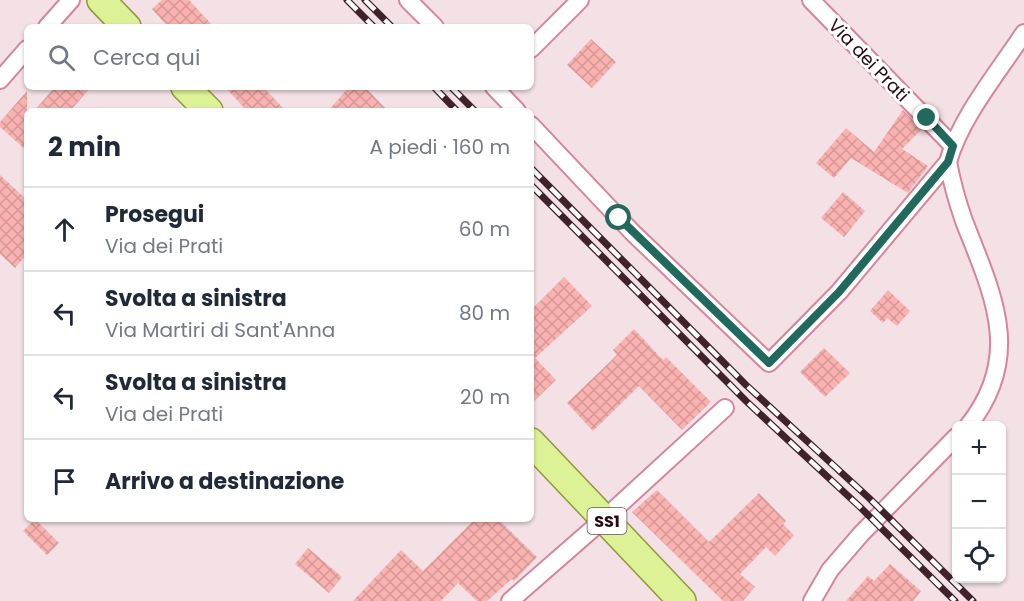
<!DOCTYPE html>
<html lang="it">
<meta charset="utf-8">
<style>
:root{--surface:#fff;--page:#f2f2f3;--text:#1f2937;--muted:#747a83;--line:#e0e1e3}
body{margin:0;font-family:Poppins,sans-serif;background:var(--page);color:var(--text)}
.controls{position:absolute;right:18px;bottom:18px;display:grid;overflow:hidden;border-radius:9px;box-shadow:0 2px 4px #0004}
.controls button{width:54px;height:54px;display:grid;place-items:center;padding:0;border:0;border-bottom:2px solid var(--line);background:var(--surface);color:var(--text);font:30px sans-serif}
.stop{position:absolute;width:18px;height:18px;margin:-14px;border:4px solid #21685d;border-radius:50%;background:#fff}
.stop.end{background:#21685d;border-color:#fff;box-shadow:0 2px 6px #0008}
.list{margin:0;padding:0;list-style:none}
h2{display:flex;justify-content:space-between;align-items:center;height:78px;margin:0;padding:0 24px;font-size:26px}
h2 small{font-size:20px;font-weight:400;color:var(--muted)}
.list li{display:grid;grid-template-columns:39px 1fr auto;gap:18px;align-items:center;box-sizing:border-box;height:84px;padding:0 24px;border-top:2px solid var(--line)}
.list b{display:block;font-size:22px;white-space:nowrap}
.list p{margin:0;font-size:20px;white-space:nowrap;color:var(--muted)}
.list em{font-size:20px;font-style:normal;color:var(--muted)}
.icon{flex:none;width:33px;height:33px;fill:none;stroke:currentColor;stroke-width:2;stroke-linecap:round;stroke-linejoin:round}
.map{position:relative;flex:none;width:1024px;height:601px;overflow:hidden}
.search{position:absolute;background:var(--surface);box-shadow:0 2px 4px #0004;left:24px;top:24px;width:510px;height:66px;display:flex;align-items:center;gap:15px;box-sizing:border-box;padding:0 21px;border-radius:9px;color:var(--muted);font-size:22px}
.panel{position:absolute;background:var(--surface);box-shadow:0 2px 4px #0004;left:24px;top:108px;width:510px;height:414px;border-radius:9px}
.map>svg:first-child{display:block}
.building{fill:url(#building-cross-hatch)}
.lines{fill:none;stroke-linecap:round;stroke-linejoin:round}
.minor-casing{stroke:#d7849d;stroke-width:20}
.primary-casing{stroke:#8f993c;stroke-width:30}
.minor{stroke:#fff;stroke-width:16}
.primary{stroke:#ddf197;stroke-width:27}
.rail-casing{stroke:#40222c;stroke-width:7}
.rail{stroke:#fff;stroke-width:4.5;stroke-dasharray:14;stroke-linecap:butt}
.route{stroke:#21685d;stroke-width:8}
.labels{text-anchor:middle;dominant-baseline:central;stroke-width:6;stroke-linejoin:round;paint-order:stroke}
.shield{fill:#fff;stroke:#68525a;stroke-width:1.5}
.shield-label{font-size:16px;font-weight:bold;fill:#270813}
.street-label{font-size:18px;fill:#270813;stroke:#fff}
</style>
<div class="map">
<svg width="1024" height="601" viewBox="0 0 1024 601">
<defs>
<pattern id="building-cross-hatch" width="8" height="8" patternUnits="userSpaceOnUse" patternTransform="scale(1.5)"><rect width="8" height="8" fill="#f9b2b0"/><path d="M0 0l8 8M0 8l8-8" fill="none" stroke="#d59896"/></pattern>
</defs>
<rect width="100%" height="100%" fill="#f3e1e5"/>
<!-- building -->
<path class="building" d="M162,0H189L214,27H168L152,9Z
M591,39L616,62L592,88L567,65Z
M55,87H91L70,111H34Z
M225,87H263L286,111H247Z
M349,87H365L388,111H328Z
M27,91V151L0,127V122Z
M903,110L922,129L902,149L928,166L908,193L851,158L834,178L816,163L846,128L874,152Z
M0,175L27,200V254L15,268L0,254Z
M843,192L865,211L844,237L821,218Z
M564,277L592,306L535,358L556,380L531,404V310Z
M888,290L910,311L897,326L887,318L883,323L870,311Z
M634,329L663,360L666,357L711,402L682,430L639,386L593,431L567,403L617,355L613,350Z
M824,348L850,373L825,397L800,372Z
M657,490L709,542L759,493L786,521L783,524L794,535L775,556L766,547L740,574L755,587L743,601H723L632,512Z
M35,519L59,543L47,555L23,531Z
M475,519H498L537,557L514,581L512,579L487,601H477L458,583L441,601H353L401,550L423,571Z
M308,548L342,577L329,593L295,564Z
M890,564L921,591L913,601H846L868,576L874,581Z"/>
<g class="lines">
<!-- minor casing -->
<g class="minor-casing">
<path id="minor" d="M408,0L435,27
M811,0L953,146
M47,27L71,0
M531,49L580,0
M0,80L27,49
M494,87L517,111
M531,125L633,233L769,363L839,292L948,162C960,118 999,71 1024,33
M948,162C952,183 957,201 964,221C993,295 1024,356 968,426
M510,601L605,518L725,408
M812,601L830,570L861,534L956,437"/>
</g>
<!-- primary casing -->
<g class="primary-casing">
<path id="primary" d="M101,0L127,27
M185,87L209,111
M531,442L682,601"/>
</g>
<!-- minor -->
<use href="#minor" class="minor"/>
<!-- primary -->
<use href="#primary" class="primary"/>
<!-- rail casing -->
<g class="rail-casing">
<path id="rail" d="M347,0L374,27
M365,0L392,27
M434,87L457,111
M451,87L475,111
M531,168L746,385L869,498L973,601
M531,185L746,401L860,507L955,601"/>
</g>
<!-- rail -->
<use href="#rail" class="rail"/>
</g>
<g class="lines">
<!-- route -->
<path class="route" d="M619,218L769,363L839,292L948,162L953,146L927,118"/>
</g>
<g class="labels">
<!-- shield labels -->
<rect class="shield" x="587.5" y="508" width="39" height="26" rx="4.5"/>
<g class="shield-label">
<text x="607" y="521">SS1</text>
</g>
<!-- street labels -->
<g class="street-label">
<text transform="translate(869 60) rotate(46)">Via dei Prati</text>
</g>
</g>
</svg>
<div class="controls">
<button>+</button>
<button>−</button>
<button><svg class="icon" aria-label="locate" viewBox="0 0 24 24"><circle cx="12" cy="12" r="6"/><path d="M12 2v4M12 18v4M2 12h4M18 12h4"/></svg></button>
</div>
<div class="stop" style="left:619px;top:218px"></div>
<div class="stop end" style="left:927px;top:118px"></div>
<div class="search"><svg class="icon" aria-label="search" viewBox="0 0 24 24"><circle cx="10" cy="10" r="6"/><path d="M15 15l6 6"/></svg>Cerca qui</div>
<section class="panel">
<h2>2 min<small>A piedi · 160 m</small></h2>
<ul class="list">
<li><svg class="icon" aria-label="ahead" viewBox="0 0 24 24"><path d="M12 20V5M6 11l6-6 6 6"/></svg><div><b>Prosegui</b><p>Via dei Prati</p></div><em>60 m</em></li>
<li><svg class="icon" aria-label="left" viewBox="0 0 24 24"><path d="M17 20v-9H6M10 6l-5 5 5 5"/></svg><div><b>Svolta a sinistra</b><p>Via Martiri di Sant'Anna</p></div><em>80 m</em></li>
<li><svg class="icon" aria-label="left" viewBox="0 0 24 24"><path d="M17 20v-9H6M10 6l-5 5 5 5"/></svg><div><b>Svolta a sinistra</b><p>Via dei Prati</p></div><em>20 m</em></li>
<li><svg class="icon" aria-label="arrive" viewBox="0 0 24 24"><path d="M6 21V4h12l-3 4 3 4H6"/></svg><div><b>Arrivo a destinazione</b></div></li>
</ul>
</section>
</div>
